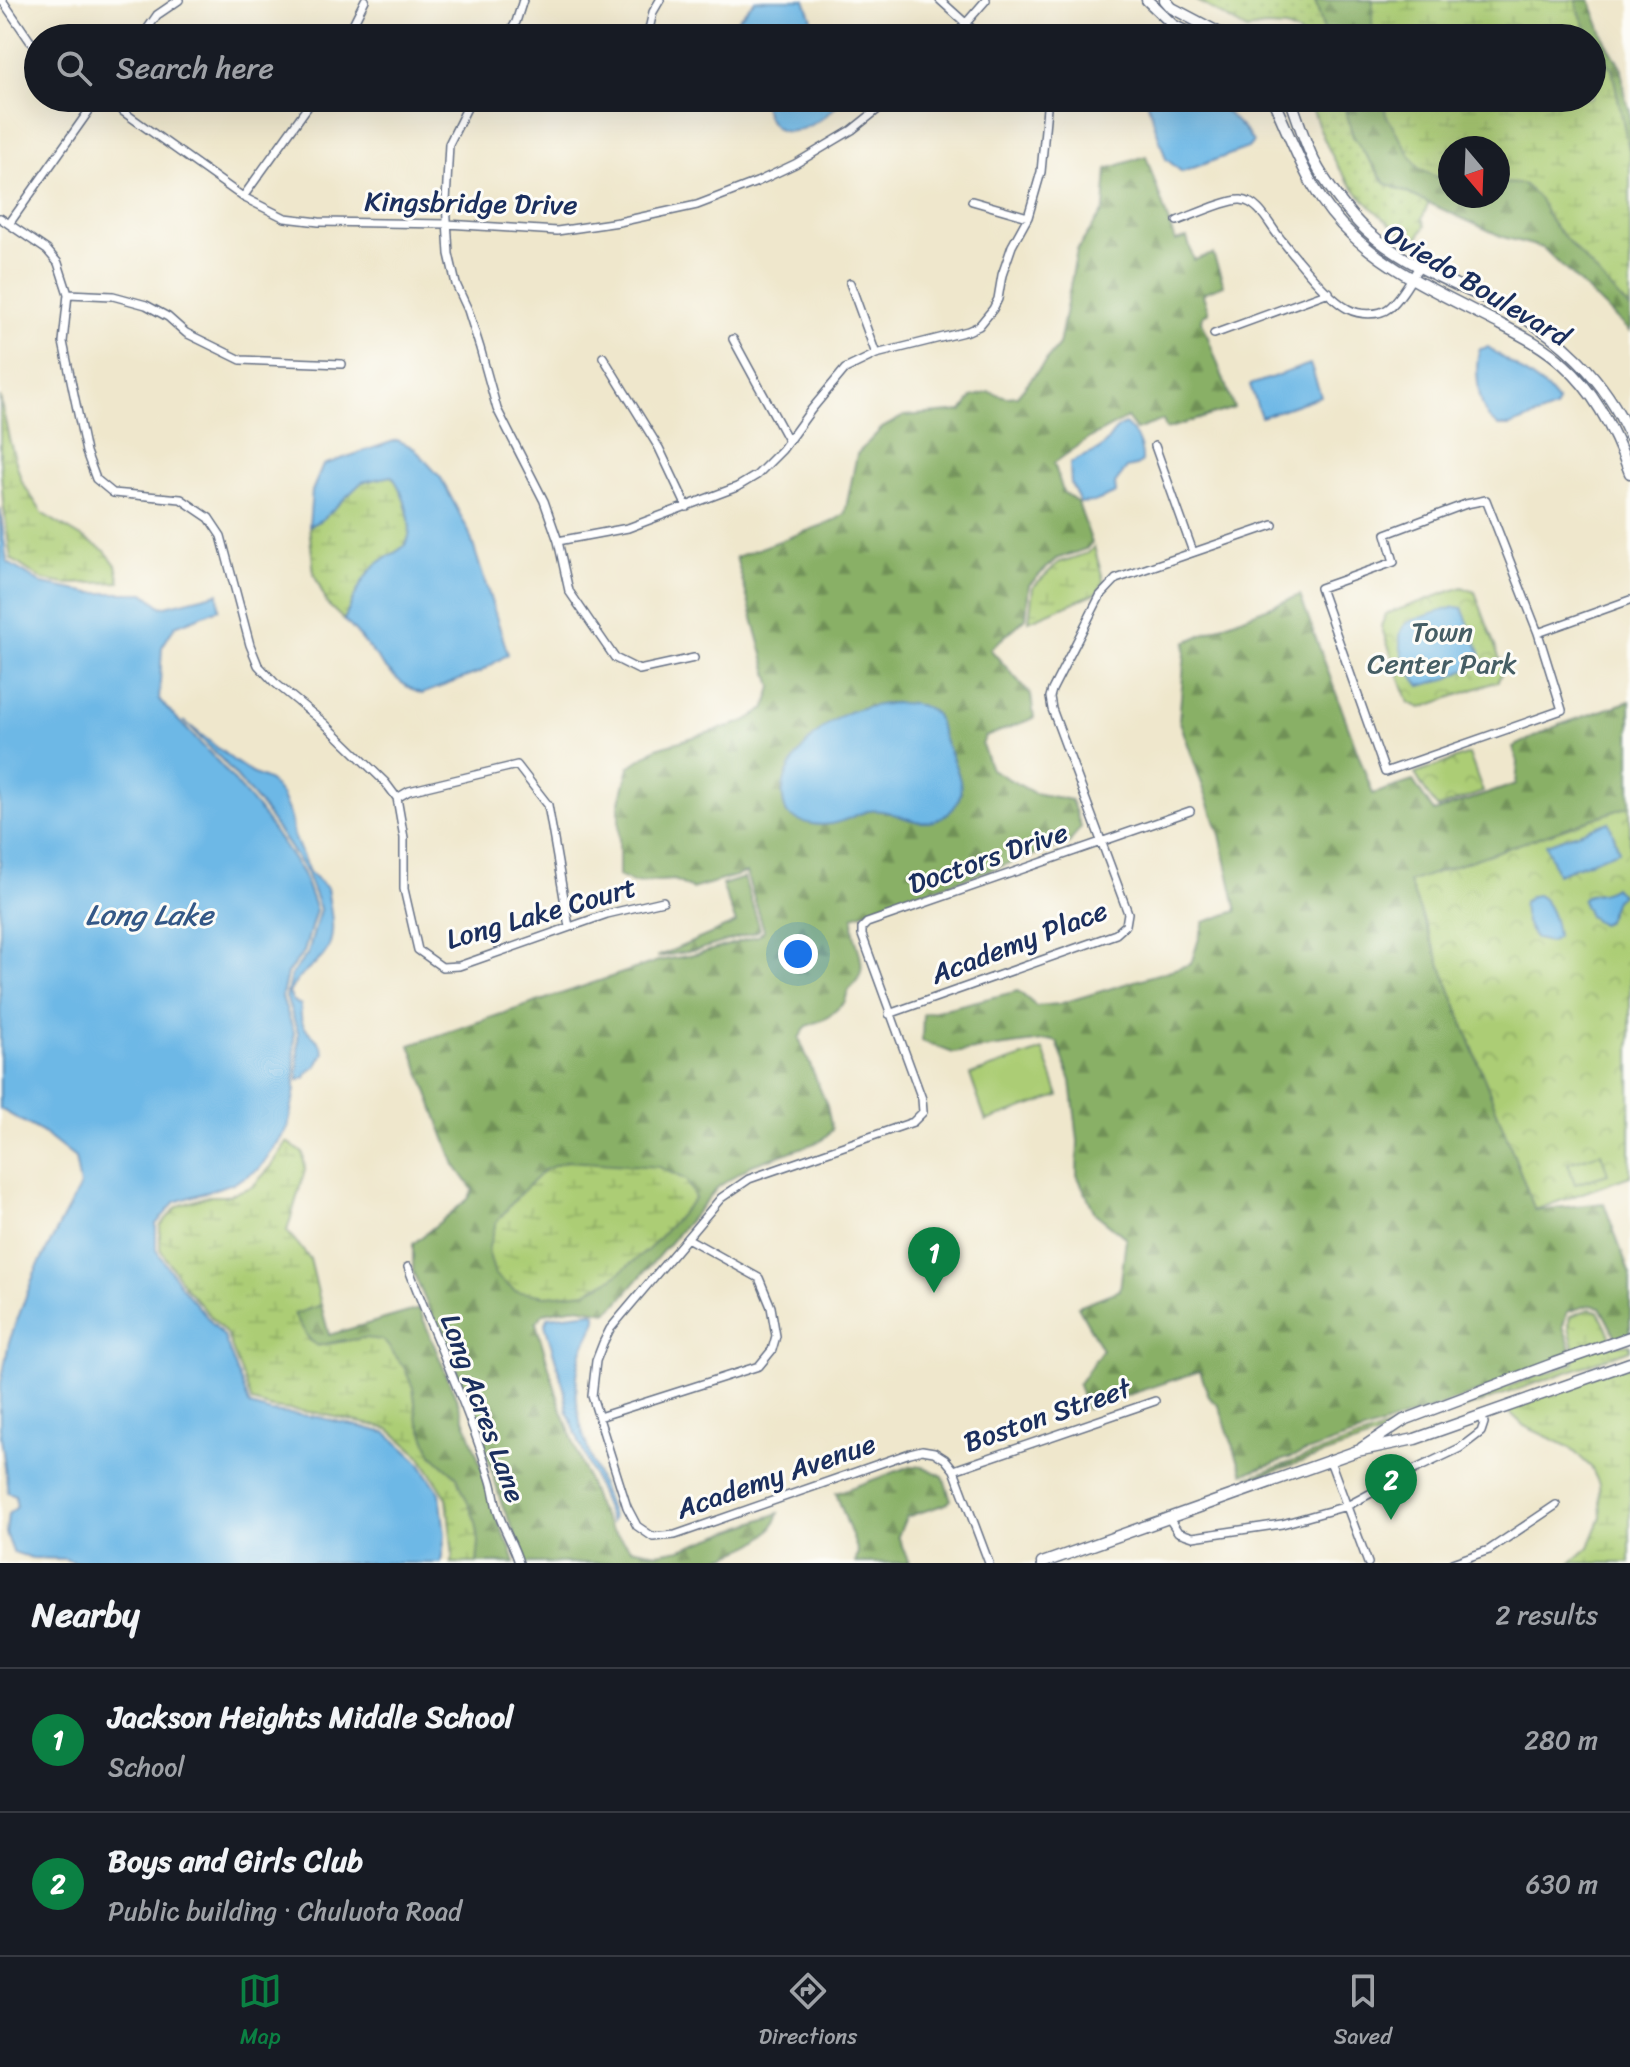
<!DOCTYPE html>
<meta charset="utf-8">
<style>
:root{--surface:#171b24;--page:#20242c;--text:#f1f3f6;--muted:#9ea1a6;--line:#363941;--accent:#0b8043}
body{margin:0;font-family:Sriracha,sans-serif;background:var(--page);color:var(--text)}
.compass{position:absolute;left:1438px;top:136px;width:72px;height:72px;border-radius:50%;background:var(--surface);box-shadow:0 8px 32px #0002;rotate:161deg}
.you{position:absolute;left:798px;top:954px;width:28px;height:28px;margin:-20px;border:6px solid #fff;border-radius:50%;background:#1a73e8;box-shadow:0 0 0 12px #1a73e833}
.badge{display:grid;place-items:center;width:52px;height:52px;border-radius:50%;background:var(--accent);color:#fff;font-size:26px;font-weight:700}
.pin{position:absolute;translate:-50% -66px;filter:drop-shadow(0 2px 4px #0008)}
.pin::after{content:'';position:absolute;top:42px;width:28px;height:24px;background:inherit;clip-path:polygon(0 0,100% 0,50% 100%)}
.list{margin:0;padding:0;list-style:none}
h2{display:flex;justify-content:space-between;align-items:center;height:104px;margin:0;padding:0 32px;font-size:34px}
h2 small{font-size:26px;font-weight:400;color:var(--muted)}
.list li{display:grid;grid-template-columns:52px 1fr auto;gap:24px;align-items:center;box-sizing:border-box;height:144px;padding:0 32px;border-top:2px solid var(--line)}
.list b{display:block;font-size:30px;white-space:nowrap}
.list p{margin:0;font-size:26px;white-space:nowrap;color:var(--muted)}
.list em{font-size:26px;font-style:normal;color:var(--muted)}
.icon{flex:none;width:44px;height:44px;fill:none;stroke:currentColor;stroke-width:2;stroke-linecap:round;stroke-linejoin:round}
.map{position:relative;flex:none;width:1630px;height:1563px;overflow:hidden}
.search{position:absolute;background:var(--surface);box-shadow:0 8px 32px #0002;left:24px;right:24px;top:24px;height:88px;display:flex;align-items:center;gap:20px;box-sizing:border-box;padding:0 28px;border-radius:44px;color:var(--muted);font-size:30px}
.sheet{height:392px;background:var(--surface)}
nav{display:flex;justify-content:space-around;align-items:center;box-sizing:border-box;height:112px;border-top:2px solid var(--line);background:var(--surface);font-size:22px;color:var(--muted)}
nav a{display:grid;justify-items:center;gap:4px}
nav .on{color:var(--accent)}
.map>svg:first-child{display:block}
.grass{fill:url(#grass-dots);stroke:#647e6a;stroke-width:2}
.forest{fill:url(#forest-firs);stroke:#527062;stroke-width:2;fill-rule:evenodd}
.wetland{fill:url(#wetland-marsh);stroke:#647e6a;stroke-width:2}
.park{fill:url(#park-crowns);stroke:#647e6a;stroke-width:2}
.garden{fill:#accd75;stroke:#647e6a;stroke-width:2}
.water{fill:#6db8e6;stroke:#4474a2;stroke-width:2}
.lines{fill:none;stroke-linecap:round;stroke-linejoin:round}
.street-casing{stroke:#656f84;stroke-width:10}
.secondary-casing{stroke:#656f84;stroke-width:13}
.street{stroke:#fff;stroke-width:7}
.secondary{stroke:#fff;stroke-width:10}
.labels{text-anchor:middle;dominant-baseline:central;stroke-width:6;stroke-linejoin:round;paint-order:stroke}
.street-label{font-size:28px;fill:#1b2f5e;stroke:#fdfcf7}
.park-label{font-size:28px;fill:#465e65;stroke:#fdfcf7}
.water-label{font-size:30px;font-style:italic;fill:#345887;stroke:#fdfcf7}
</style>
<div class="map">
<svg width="1630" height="1563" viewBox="0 0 1630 1563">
<defs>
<pattern id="grass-dots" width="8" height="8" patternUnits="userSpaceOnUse" patternTransform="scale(2)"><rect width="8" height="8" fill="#accd75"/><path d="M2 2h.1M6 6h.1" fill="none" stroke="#93b068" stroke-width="1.8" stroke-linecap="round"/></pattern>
<pattern id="forest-firs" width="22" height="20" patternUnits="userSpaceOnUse" patternTransform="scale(2)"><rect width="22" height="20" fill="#89b066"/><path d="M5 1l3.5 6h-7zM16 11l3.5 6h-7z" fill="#6f9057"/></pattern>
<pattern id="wetland-marsh" width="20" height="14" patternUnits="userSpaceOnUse" patternTransform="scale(2)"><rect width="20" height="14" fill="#accd75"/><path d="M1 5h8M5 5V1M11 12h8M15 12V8" fill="none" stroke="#93b068"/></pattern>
<pattern id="park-crowns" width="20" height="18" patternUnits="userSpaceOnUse" patternTransform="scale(2)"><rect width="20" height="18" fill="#accd75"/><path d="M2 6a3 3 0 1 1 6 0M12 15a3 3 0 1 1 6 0" fill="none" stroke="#93b068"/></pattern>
</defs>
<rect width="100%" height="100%" fill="#fdfcf7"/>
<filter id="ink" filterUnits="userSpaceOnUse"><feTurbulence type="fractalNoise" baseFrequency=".0125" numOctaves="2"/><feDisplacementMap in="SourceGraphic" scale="16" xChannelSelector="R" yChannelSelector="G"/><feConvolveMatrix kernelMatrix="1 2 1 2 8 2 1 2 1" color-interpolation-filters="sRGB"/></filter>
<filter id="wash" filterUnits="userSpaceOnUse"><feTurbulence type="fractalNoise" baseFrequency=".006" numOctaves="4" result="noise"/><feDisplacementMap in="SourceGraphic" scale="32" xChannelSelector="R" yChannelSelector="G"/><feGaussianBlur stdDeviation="1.8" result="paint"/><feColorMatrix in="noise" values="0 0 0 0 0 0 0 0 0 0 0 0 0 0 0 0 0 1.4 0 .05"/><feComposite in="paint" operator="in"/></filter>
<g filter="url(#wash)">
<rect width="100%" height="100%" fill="#efe7cc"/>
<!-- grass -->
<path class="grass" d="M1196,0H1315L1326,38H1302L1298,33L1286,28L1265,27L1247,30Z
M1308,98H1342L1353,136L1385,183L1429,203L1422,218L1425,226L1415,243C1391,226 1368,207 1350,183C1330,159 1319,127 1308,98Z"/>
<!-- forest -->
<path class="forest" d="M1315,0H1590L1606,42L1622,69L1624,93L1630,111V332L1543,248L1503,237L1385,183L1353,136L1342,98H1592V38H1326ZM1450,148H1498V196H1450Z
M1146,156L1175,241L1187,238L1194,260L1213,254L1224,285L1205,292L1203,295L1209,312L1203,315L1202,321L1234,408L1166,429L1163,420L1136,430L1127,418L1088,439L1054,463L1063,492L1078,503L1092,543L1086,549L1056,559L1029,585L1026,618L990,649L1031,695L1034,718L985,737L982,745L991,769L1034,793L1071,800L1081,827L1069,843L854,916C848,943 878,967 848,990L845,1002L827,1018L807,1026L799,1038L827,1106L832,1130L821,1141L752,1165L718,1187L616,1305L606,1312L577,1307L544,1313L536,1323L561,1408L597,1506L611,1529L631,1548L657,1553L681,1549L779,1513C770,1543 743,1549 718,1559L715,1563H523L520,1546L501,1502L474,1411L413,1272V1244L468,1199L473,1190L455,1165L410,1045L658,961L699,954L758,936L764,930L746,873L692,889L674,880L633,883L619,876V806L629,767L657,748L744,722L765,709L772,687L736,557L834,521L845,513L857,454L882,428L904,416L962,411L972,397L989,392L1007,397L1017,396L1059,345L1077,250L1104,209L1107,169Z
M1300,595L1373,794L1413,781L1434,812L1516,784L1518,763L1513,747L1559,725L1630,701V806L1409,882L1535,1210L1604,1203L1630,1275V1339L1618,1341L1600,1307L1589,1305L1567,1312L1563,1326L1572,1351V1360L1243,1474L1219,1406L1209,1397L1200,1371L1086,1409L1078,1385L1102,1350L1078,1306L1120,1290L1126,1238L1095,1213L1077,1175L1078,1141L1071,1081L1057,1042L1050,1040L953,1053L922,1041L923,1014L1018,991L1036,1006L1059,1004L1191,964L1204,922L1237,911L1220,835L1179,719L1186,642L1228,623Z
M744,878L760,929L756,932L698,950L657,957L736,923L722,885Z
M321,1305L329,1335L419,1309L458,1402L488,1485L494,1514L510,1547L515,1563H477L479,1542L457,1477L432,1455L417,1418L413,1388L344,1340L317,1346C305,1339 302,1325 293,1314Z
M911,1466H922L943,1476L951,1500L946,1504L906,1517L898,1536L909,1563H855L858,1552L836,1493Z"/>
<!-- wetland -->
<path class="wetland" d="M1373,0H1577V7L1590,38H1372Z
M1592,42L1612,70L1630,155V310L1550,221L1540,199L1523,184L1498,183V148H1450V184L1418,168L1386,115L1383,98H1592Z
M0,397L9,439L22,482L43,514L105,551L116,565L120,582L65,584L43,580L11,559L3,501L0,460Z
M392,476C403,490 419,533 403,547C394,555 380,559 372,569C359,583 352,603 344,620L327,604L314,574L309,526L323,519L362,482Z
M1094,547L1104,582L1096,593L1029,621L1033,587L1058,563L1088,553Z
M287,1142L303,1153L305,1170L287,1231L310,1259L321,1305L294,1314L310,1341L317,1346L363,1338L383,1340L404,1367L413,1388L417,1418L432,1455L457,1477L476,1522L479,1542L477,1563H451L453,1556L447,1498L420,1456L389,1429L318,1413L272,1408L252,1402L227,1335L185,1287L160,1249V1226L178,1206L208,1196H225L252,1187L271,1167Z
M567,1161L659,1167L686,1180L695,1198L649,1249L613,1278L586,1292L546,1296L515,1291L495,1275L488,1250L496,1223L517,1197L544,1170Z
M1590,1309L1598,1311L1614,1343L1617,1345L1630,1344V1350L1473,1405L1249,1479L1248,1477L1573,1364C1580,1348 1565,1333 1570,1316Z
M1630,1361V1563H1571L1589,1547L1601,1517L1599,1484L1591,1467L1569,1447L1524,1426L1503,1406Z"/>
<!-- park -->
<path class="park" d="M1462,587L1475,592L1503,668L1498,681L1421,708L1409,703L1381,626L1386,614Z
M1469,754L1483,792L1438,808C1428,797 1422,785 1415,774Z
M1630,806V1176L1535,1210L1409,882Z"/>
<!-- garden -->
<path class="garden" d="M1043,1050L1059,1096L986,1121L970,1075Z
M1601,1153L1608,1174L1575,1184L1568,1163Z"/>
<!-- water -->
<path class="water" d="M755,0H805L819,38H721Z
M739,98H842C838,103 834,109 829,113C816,124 789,139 775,127C768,122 766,112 763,104Z
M1146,98H1213L1247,133L1253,142L1248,148L1182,172L1166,159Z
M1488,347L1547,389L1558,402L1555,409L1510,426H1498C1494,423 1491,421 1488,417C1478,403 1474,365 1480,349Z
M1310,364L1321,396L1261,417L1250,385Z
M1125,424C1136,433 1143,447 1142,462L1136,466L1127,468L1115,484L1116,493L1094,502L1080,503L1071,484L1070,464C1080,455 1091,456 1101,448C1110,440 1113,428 1125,424Z
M397,440L414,448L441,478L469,532L508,654L480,672L422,694C388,682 369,643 344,620C352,603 359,583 372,569C380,559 394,555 403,547C419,533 403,490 392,476L362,482L323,519L309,526L312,491L323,465Z
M0,508L7,562L42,584L91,593H144L162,607L218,593L219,609L175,626L162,647L159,700L221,765L259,810L303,874L316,910L304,952L287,973L282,997L294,1032L295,1089L288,1128L259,1169L236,1182L175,1202L156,1224V1250L183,1289L224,1337L250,1406L271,1412L318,1417L387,1433L417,1460L440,1493L445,1535L441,1563H78L65,1559L32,1558L13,1552L6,1533L8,1514L17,1507L15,1495L8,1492L0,1428V1388L9,1342L35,1272L80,1186L75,1158L42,1132L0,1109Z
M1455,607L1462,608L1481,655L1479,664L1449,678L1420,686C1410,674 1389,637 1407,623C1413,619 1446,610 1455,607Z
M892,703C904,703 923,703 933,712C940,717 939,727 942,734C951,761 978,794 944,816C918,834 894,806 868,811C857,814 849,819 839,822C822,828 802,824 787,814C784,806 782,798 783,790C785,759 827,718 855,710C867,706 880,705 892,703Z
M184,721L234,761L252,773L270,781L281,795L290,815L294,836L309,872L327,888C330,910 339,937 323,956C310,971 299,973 289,993L293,1001L301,1005C298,1037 318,1030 324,1053L317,1065L307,1073L306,1077L298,1080V1032L286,997L291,975L308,953L320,909L306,872L262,807L224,762Z
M1609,822L1619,851L1557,874L1546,844Z
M1614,887L1621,895L1615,900L1607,921L1601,924L1589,916L1582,901L1584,897C1594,892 1605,895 1614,887Z
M1537,895C1550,901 1556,923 1557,937L1550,942L1536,939C1527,929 1522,915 1524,902L1531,896Z
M592,1312L596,1314V1319C593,1333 583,1344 580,1358C566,1417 596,1465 613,1519L611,1522L568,1413L564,1388L545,1324L548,1317Z"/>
</g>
<g filter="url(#ink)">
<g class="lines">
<!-- street casing -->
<g class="street-casing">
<path id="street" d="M2,0L30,41L38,47
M940,0L982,38
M141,38L157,15L179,0
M346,38L365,0
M507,38L516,22L523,0
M647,38L653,12L660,0
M953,38L986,0
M104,98L243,197L285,218L319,222L447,224L557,231L619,222L697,205L757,182L795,164L852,130L892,98
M472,98L449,144L446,202L449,254L456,284L468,310L480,348L497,409L544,501L558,541L569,591L615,658L639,670L694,658
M243,197L314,98
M972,201L1028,217
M0,218L47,250L58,263L68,294L63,342L86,452L96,479L113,493L181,499L209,518L221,536L250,645L258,665L274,682L324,723L385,782L397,798L404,838V889L418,950L442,967L459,966L607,914L663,901
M1177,221C1191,216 1228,199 1241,200C1260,202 1269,225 1280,238C1295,257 1327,298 1348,309C1359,315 1379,316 1389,308C1401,298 1410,281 1418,268
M9,224L98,98
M850,283L876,354
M68,294L113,296L146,305L168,317L186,333L241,360L342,364
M1214,334L1329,292
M733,339L788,440
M603,357L659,448L687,507
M1155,446L1193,552
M1486,500L1538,633L1562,710L1385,772L1320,588L1394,562L1386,534L1466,504Z
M558,541L628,528L737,487L757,475L782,450L811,410L845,369L876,354L968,331L979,326L993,309L998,299L1002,275L1012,246L1028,217L1041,172L1047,108L1043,98
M1538,633L1630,600
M397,798L409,791L517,765L548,805L569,927
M889,1014L1116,934L1126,925L1128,913L1052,709L1050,697L1052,690L1100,596L1116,579L1273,525
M408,1267C435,1339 469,1408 491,1481C494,1491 495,1502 498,1512C503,1529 514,1545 519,1563
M599,1417L759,1366L772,1350L776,1336L771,1307L759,1278L687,1238
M1330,1461L1368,1563
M954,1470L1155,1401
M1168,1517L1178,1532L1193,1537L1282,1524L1347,1506L1416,1469L1460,1448L1481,1432L1484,1423L1481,1416
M989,1563L954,1470L945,1459L934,1452L922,1450L910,1453L675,1535L653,1537L637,1526L627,1507L592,1396L596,1361L603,1343L610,1329L721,1198L749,1179L913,1122L923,1112L922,1099L862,935V928L867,923L1190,811
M1452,1563L1489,1550L1556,1505"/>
</g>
<!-- secondary casing -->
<g class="secondary-casing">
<path id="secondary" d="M1147,0L1173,25L1198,38
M1165,0L1172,8L1229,38
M1290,98C1298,119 1304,141 1314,161C1325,182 1348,214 1366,230C1406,266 1456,284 1504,307C1559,334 1605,379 1630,436
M1273,100C1296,149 1310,197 1352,235C1393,273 1443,295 1492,320C1517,333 1543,345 1564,365C1596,393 1616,434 1630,473
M1362,1448L1404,1420L1550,1365L1630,1337
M1042,1563L1357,1451L1415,1439L1630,1363"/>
</g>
<!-- street -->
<use href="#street" class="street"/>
<!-- secondary -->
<use href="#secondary" class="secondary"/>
</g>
</g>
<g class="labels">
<!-- street labels -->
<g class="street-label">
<text transform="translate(471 203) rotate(1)">Kingsbridge Drive</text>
<text transform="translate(1477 285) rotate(31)">Oviedo Boulevard</text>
<text transform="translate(988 858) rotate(-19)">Doctors Drive</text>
<text transform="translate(541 913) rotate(-16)">Long Lake Court</text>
<text transform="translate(1019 942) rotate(-21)">Academy Place</text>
<text transform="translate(483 1408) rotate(70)">Long Acres Lane</text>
<text transform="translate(1047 1415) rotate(-19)">Boston Street</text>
<text transform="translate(776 1476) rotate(-19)">Academy Avenue</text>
</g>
<!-- park labels -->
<g class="park-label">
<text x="1442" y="631">Town<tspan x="1442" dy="32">Center Park</tspan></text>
</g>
<!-- water labels -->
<g class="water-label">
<text x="149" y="915">Long Lake</text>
</g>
</g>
</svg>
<svg class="compass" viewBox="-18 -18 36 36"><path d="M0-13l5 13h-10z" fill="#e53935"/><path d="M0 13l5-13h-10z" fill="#9ea1a6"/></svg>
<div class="you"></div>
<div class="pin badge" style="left:934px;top:1293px">1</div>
<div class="pin badge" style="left:1391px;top:1520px">2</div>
<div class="search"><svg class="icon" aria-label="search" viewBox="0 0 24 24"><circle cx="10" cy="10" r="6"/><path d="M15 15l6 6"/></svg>Search here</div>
</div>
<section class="sheet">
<h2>Nearby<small>2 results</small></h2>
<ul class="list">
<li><span class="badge">1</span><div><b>Jackson Heights Middle School</b><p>School</p></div><em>280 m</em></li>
<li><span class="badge">2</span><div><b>Boys and Girls Club</b><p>Public building · Chuluota Road</p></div><em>630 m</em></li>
</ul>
</section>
<nav>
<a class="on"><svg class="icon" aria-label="map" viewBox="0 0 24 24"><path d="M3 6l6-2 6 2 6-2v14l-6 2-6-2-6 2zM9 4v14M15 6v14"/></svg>Map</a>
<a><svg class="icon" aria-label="directions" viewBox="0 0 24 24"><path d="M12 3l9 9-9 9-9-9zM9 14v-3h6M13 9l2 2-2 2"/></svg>Directions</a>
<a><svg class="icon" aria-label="saved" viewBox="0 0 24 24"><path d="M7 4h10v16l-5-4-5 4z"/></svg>Saved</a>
</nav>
